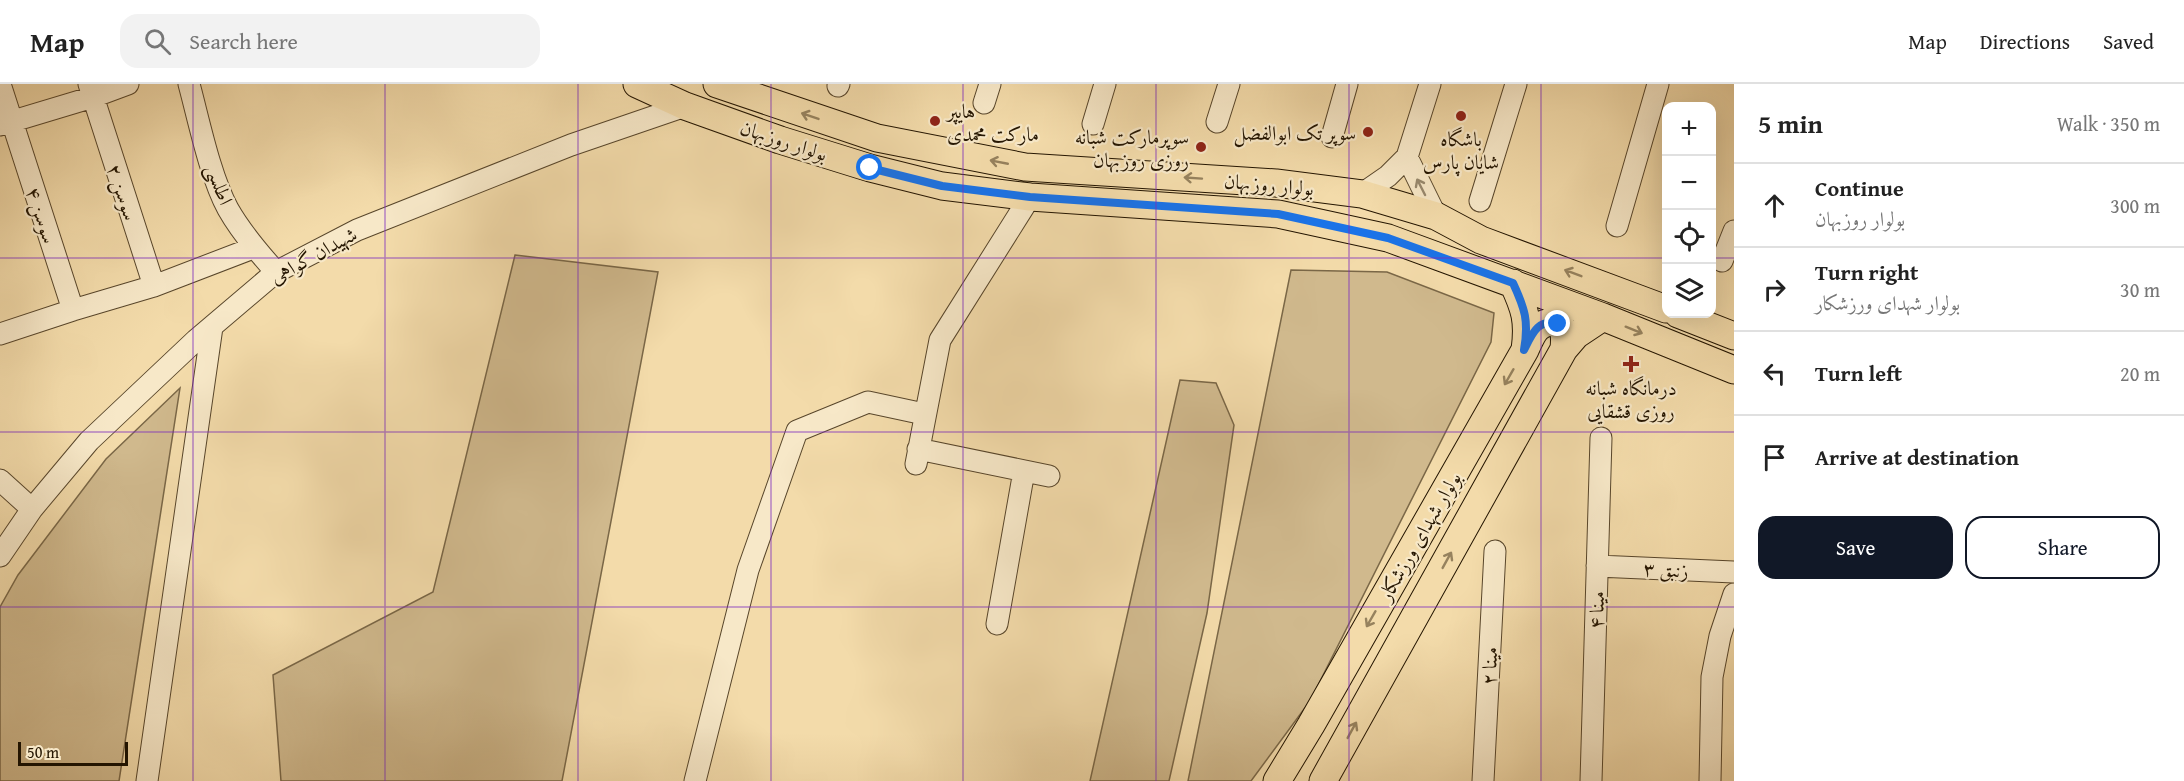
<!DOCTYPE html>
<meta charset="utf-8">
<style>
:root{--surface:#fff;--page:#f2f2f2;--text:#222;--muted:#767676;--line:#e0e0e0;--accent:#111827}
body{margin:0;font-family:"Gentium Book Plus",Amiri,serif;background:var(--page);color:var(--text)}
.controls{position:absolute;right:18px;top:18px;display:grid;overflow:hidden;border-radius:12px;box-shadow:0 6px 24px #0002}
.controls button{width:54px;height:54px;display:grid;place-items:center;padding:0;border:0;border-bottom:2px solid var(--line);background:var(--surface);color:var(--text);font:30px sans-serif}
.scale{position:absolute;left:18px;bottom:15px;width:110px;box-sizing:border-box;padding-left:6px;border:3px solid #241501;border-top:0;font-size:16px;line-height:21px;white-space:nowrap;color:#241501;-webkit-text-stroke:4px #f7e8c8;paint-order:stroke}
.stop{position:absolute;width:18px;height:18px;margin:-14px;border:4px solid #1a73e8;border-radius:50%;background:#fff}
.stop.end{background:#1a73e8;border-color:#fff;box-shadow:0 2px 6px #0008}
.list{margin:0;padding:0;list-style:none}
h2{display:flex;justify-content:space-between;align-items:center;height:78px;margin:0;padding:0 24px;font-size:26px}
h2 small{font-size:20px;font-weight:400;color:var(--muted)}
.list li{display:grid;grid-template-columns:39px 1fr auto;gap:18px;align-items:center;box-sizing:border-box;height:84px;padding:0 24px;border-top:2px solid var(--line)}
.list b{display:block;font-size:22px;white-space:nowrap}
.list p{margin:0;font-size:20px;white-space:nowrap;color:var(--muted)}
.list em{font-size:20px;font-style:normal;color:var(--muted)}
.actions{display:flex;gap:12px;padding:18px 24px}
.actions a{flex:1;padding:14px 0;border:2px solid var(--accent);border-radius:18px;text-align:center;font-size:21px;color:var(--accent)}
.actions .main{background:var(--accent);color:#fff}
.icon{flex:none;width:33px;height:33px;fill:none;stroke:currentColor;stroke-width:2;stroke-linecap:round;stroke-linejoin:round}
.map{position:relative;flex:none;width:1734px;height:697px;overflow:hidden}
header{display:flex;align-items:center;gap:36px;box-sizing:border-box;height:84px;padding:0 30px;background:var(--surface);border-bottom:2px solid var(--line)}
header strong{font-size:28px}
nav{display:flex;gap:33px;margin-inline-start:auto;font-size:21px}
.search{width:420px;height:54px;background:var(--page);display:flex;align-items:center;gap:15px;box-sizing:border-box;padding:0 21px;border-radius:18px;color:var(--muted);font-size:22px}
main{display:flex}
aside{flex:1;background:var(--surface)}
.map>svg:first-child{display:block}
.green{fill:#d0b98d;stroke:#7a6747;stroke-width:1.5}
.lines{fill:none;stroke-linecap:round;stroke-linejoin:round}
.minor-casing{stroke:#58462b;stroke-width:23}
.major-casing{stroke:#241501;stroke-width:29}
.minor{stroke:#f7e8c8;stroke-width:21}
.major{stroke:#f3dbaa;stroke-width:27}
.oneway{stroke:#96825e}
.oneway2{stroke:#98896e}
.route{stroke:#1a73e8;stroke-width:8}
.grid{fill:none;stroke:#7b2cbf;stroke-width:1.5;stroke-opacity:0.55}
.poi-dot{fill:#8f2418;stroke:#f7e8c8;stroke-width:2}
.labels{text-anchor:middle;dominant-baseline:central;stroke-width:4.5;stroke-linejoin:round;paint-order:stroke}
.poi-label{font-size:20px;fill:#241501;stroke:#f7e8c8;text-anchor:end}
.street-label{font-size:20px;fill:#241501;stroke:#f7e8c8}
</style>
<header>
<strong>Map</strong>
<div class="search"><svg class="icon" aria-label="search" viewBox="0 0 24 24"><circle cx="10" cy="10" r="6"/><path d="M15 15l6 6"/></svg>Search here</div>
<nav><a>Map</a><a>Directions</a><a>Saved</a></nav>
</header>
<main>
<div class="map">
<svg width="1734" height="697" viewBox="0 0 1734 697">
<rect width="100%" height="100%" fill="#f3dbaa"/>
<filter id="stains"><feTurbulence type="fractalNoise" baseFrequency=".00333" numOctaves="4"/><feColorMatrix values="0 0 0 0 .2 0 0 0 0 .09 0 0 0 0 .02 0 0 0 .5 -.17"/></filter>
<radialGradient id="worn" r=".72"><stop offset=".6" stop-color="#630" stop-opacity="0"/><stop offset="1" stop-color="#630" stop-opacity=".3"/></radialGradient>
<!-- green -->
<path class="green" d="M515,171L658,188L562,697H281L273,591L433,508Z
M1291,186L1387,188L1494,229L1491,258L1310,617L1251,697H1188Z
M1180,296L1216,299L1234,341L1207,529L1169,697H1090Z
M180,304L119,697H0V523L18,491L106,375Z"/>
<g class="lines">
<!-- minor casing -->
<g class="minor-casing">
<path id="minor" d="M0,0L73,226
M89,0L154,202
M189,0C199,37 210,92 228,125C241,148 258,168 276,188
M838,2L839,0
M984,19L990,0
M1217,38L1229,0
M1093,40L1105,0
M0,41L93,13L128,0
M1332,53L1347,0
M1407,73L1436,132
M1362,110L1388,92L1407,73L1430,0
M1480,117L1516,0
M1617,142L1658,0
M1722,177L1734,147
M0,250L73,226L154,202L253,164
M918,365L1049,392
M916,380L940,256L1030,113
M0,396L32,425
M0,472L32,425L89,357L196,256L276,188L357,146L571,61L685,22
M1597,482L1734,488
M997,540L1024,387
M147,697L212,243
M695,697L748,486L797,347L868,318L924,330
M1483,697L1495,467
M1591,697L1601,354
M1710,697L1712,593L1720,552L1734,510"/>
</g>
<!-- major casing -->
<g class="major-casing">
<path id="major" d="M637,0L685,22L780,56L870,84L942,102L1030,113L1278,130L1388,154L1603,233L1734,286
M717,0L877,54L1025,83L1276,99L1362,110L1436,132L1481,156L1666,225
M1678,230L1734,252
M1525,266C1532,251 1535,239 1553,238C1566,242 1565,253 1564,265
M1277,697L1311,641L1525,266C1529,237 1525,225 1513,199
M1323,697L1564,265L1576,251L1603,233"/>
</g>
<!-- minor -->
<use href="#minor" class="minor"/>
<!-- major -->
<use href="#major" class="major"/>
</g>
<!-- one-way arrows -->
<defs><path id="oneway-shaft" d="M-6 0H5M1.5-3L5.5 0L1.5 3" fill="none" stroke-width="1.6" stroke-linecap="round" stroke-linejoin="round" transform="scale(1.5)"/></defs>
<g class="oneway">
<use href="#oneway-shaft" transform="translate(810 32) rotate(-161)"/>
<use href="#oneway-shaft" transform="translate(999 78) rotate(-169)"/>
<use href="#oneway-shaft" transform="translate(1193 94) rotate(-176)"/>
<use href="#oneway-shaft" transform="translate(1573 189) rotate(-159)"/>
<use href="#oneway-shaft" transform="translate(1634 246) rotate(22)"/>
<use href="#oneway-shaft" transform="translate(1509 293) rotate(120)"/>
<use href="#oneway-shaft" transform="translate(1447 476) rotate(-61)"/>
<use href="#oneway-shaft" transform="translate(1371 535) rotate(120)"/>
<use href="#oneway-shaft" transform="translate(1352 646) rotate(-61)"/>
</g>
<use class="oneway2" href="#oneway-shaft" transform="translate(1421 103) rotate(-117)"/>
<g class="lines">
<!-- route -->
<path class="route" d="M870,84L942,102L1030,113L1278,130L1388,154L1513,199C1525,225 1529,237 1524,266C1532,250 1538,234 1558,240"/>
</g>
<!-- grid -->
<path class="grid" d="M193,0V697M385,0V697M578,0V697M771,0V697M963,0V697M1156,0V697M1349,0V697M1541,0V697M0,174H1666M1712,174H1734M0,348H1734M0,523H1734"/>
<!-- markers -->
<g class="poi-dot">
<circle cx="1461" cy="32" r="6"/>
<circle cx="935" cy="37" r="6"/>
<circle cx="1368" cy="48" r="6"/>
<circle cx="1201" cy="63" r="6"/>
<path d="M1628 271h6v6h6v6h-6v6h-6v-6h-6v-6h6z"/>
</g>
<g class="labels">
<!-- poi labels -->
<g class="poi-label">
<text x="947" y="26" text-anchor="start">هایپر<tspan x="947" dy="23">مارکت محمدی</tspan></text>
<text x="1356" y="48">سوپر تک ابوالفضل</text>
<text x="1189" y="52">سوپرمارکت شبانه<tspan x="1189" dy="23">روزی روزبهان</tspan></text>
<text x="1461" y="54" text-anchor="middle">باشگاه<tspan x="1461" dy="23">شایان پارس</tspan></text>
<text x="1631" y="303" text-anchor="middle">درمانگاه شبانه<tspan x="1631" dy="23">روزی قشقایی</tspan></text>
</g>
<!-- street labels -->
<g class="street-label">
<text transform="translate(784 56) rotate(18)">بولوار روزبهان</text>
<text transform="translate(220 100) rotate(69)">اطلسی</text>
<text transform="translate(1269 100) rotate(5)">بولوار روزبهان</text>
<text transform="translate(123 108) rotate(72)">سوسن ۲</text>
<text transform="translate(42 131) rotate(72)">سوسن ۴</text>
<text transform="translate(313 171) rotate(-29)">شهیدان گواهی</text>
<text transform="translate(1419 452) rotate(-60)">بولوار شهدای ورزشکار</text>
<text transform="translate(1666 485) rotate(3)">زنبق ۳</text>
<text transform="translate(1596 526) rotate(-88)">مینا ۴</text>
<text transform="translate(1489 582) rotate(-87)">مینا ۲</text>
</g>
</g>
<rect width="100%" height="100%" filter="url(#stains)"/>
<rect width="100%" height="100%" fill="url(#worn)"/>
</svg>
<div class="controls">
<button>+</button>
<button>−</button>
<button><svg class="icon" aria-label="locate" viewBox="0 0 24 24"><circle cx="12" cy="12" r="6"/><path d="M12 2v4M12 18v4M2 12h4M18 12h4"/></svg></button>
<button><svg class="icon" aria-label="layers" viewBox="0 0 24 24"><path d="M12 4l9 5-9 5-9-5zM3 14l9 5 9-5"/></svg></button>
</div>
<div class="scale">50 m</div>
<div class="stop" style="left:870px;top:84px"></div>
<div class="stop end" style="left:1558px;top:240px"></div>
</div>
<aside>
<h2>5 min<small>Walk · 350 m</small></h2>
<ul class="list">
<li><svg class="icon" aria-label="ahead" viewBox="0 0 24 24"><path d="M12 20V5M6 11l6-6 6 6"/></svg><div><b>Continue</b><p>بولوار روزبهان</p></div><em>300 m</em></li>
<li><svg class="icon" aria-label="right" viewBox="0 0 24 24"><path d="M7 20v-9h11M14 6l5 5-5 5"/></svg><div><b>Turn right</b><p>بولوار شهدای ورزشکار</p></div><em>30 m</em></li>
<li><svg class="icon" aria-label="left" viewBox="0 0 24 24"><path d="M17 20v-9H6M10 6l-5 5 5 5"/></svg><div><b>Turn left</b></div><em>20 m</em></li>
<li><svg class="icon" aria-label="arrive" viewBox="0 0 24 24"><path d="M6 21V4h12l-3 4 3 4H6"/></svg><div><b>Arrive at destination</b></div></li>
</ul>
<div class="actions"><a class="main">Save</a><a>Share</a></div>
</aside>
</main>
